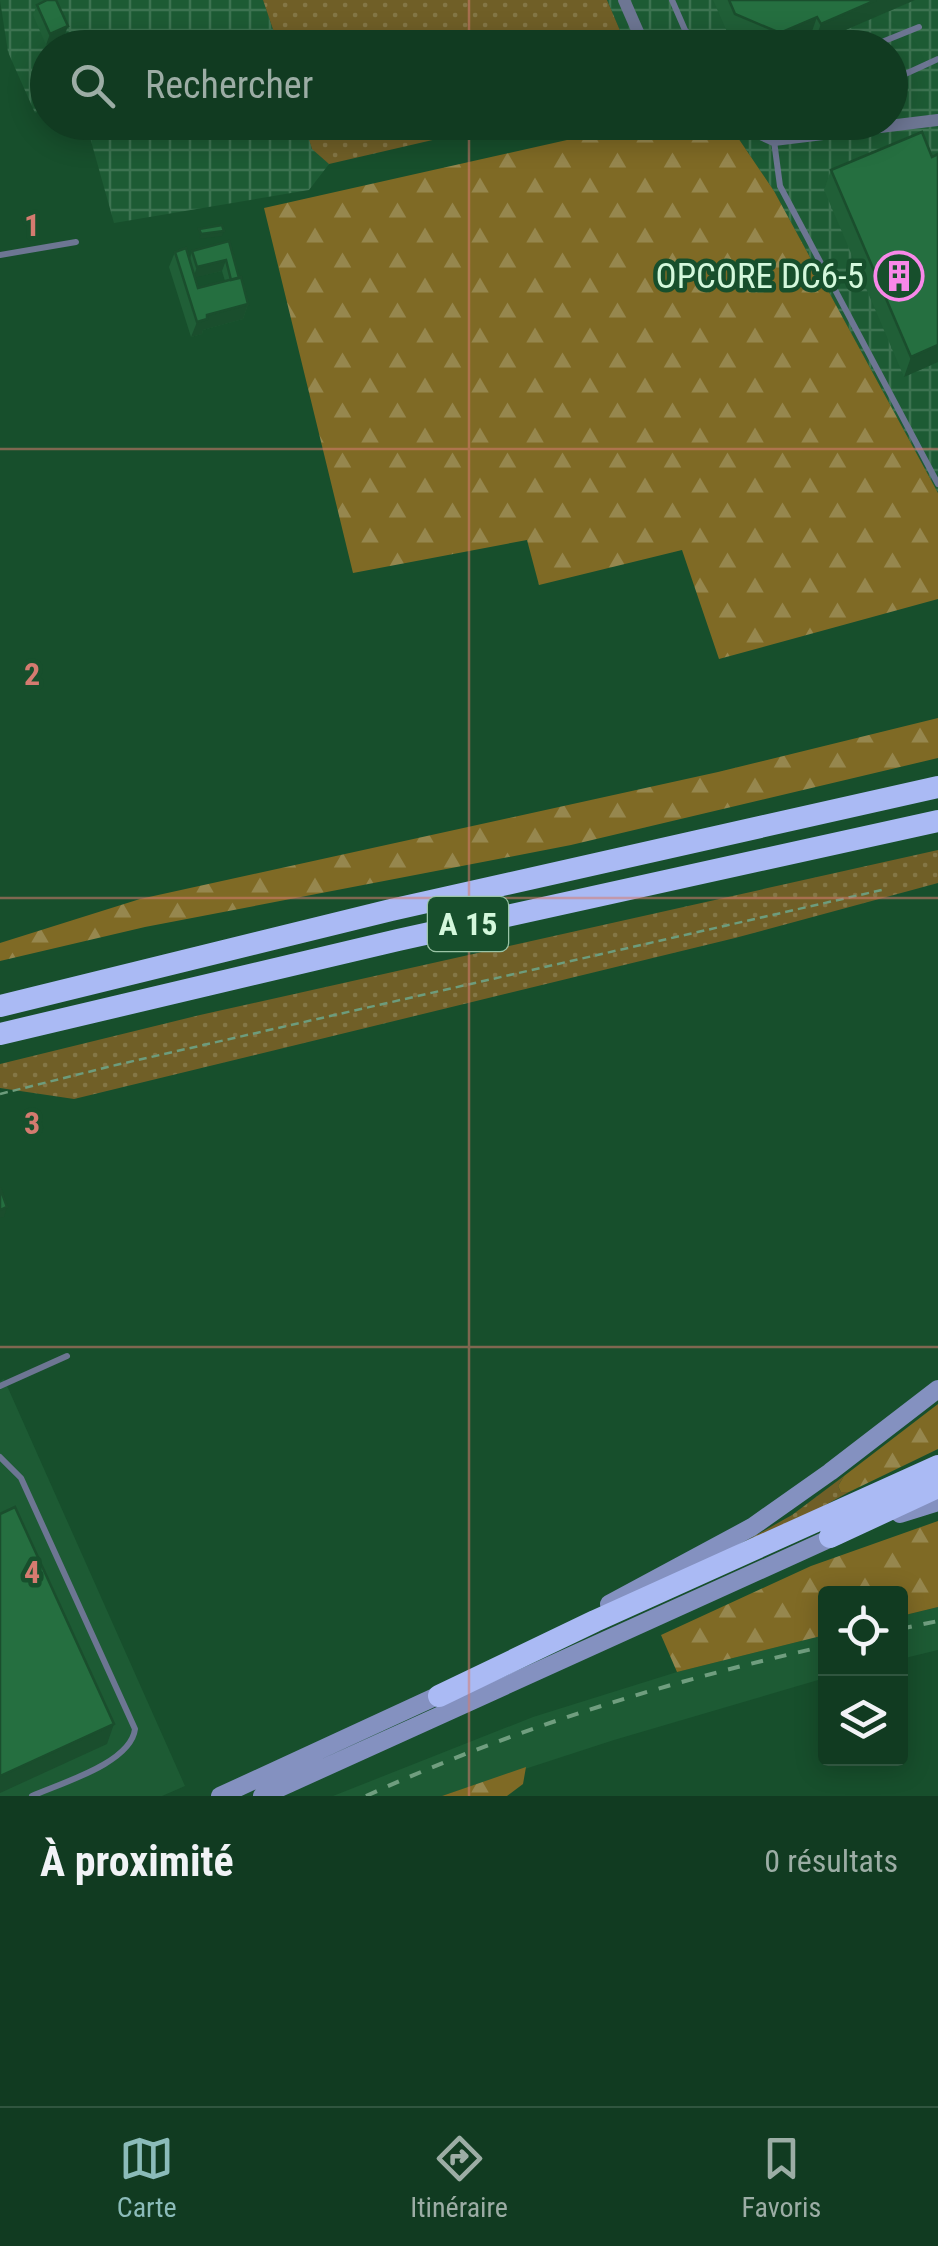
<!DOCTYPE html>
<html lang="fr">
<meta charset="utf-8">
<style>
:root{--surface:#113b21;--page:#1a422a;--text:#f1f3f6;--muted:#9cada5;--line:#30553f;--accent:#8bbbb9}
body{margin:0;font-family:"Roboto Condensed",sans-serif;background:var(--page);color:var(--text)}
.controls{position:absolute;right:30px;bottom:30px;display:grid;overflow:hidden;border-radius:10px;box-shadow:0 5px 25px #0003}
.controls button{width:90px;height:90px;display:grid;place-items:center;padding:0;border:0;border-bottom:2px solid var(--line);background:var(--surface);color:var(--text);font:50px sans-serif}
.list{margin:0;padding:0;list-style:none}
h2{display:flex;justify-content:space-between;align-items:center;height:130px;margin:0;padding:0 40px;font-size:42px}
h2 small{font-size:32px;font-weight:400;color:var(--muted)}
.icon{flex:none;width:55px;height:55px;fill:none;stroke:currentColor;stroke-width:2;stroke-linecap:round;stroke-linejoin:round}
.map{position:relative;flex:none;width:938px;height:1796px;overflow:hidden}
.search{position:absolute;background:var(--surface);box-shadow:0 5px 25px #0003;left:30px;right:30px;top:30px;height:110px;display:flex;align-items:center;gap:25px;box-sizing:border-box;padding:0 35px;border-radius:55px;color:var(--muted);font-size:38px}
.sheet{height:310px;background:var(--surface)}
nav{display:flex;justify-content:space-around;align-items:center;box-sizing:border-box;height:140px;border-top:2px solid var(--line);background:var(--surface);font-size:28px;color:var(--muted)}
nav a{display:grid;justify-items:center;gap:5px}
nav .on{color:var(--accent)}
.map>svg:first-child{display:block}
.built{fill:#1d5b34}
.industrial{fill:url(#industrial-grid)}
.grass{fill:url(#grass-dots)}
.forest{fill:url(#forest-firs)}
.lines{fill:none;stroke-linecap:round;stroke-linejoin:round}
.path{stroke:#6d9c7c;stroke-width:2.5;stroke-dasharray:8 5;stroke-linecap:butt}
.service{stroke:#6d7693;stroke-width:6}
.minor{stroke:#6d7693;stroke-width:12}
.secondary{stroke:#8491c0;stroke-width:18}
.motorway{stroke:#aabaf4;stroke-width:22}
.rail{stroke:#709e7f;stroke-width:4;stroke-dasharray:12 12;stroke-linecap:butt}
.wall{fill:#205f37;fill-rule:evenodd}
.shaded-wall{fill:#1a4e2d}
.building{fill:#256f40;stroke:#1a4e2d;stroke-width:2.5}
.grid{fill:none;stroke:#d57b70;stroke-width:2.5;stroke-opacity:0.55}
.labels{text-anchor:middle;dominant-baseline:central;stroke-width:9;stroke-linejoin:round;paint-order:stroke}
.shield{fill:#174f2c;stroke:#9bc5a7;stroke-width:2.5}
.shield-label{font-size:32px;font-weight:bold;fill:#d4f8dc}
.poi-label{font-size:35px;fill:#d4f8dc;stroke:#174f2c;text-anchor:end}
.grid-label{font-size:32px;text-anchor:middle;font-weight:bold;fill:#d57b70;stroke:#174f2c;stroke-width:9;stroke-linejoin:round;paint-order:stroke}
</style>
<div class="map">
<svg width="938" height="1796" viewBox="0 0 938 1796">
<defs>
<pattern id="industrial-grid" width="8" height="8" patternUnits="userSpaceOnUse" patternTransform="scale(2.5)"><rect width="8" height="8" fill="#1d5b34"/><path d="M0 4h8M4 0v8" fill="none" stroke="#3d7351"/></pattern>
<pattern id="grass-dots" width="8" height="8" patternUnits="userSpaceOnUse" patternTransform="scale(2.5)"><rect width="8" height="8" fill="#705f27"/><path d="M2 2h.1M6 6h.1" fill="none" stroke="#847746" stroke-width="1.8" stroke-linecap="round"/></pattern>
<pattern id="forest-firs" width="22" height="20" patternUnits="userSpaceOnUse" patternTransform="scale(2.5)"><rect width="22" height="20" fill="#7f6a25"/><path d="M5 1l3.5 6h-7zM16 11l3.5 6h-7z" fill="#96874e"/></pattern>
</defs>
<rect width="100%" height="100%" fill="#174f2c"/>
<!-- built -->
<path class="built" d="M4,1379L185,1786L162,1796H0V1381Z
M938,1607V1650L901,1659V1616Z
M825,1635V1678L614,1740L442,1796H333L533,1717L677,1672Z"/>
<!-- industrial -->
<path class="industrial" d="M0,0H263L279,47L48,48L47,108L35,113L8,52Z
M607,0H938V493L774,191L728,123L890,122V48L627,47Z
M86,123H304L312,148L329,164L309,190L114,223Z"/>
<!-- grass -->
<path class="grass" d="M263,0H607L627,47H279Z
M304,123V122L506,123L329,164L312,149Z
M938,850V883L735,938L74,1099L0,1088V1064L200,1015Z
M844,1476L838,1486L841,1492H849L756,1543L744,1542L792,1515Z"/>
<!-- forest -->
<path class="forest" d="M647,122L728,123L774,191L938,493V599L719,659L682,550L539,585L527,540L353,573L264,208Z
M938,718V758L571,845L145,927L0,961V943L140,899L718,772Z
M938,1404V1449L849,1492H841L838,1486L844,1476Z
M938,1521V1607L901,1616L900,1594H826L825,1635L677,1672L661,1635L811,1566Z
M526,1767L523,1784L507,1796H442Z"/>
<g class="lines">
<!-- path -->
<path class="path" d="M0,1094L116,1065L886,889"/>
<!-- service -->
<path class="service" d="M672,0L685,30L702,48
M867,48L919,27
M890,81L938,59
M774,141L780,186L938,484
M0,255L76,242
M0,1386L67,1356
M0,1457L21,1478L135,1729C131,1763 61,1783 32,1796"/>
<!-- minor -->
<path class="minor" d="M624,0L645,48
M749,122L756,132L774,140L938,120"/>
<!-- secondary -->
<path class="secondary" d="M900,1514L938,1502
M609,1604L752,1527L830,1472L938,1389
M220,1796L450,1690
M262,1796L842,1533"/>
<!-- motorway -->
<path class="motorway" d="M0,1006L391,910L938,787
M0,1034L398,940L938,821
M830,1537L938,1487
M439,1696L595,1621L938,1466"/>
<!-- rail -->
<path class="rail" d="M900,1629L938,1621
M366,1796C513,1729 668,1681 826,1646"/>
</g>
<!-- wall -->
<path class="wall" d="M713,0H915L813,44L810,37L786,48H760L728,34Z
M37,5L64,37L46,45L33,15Z
M938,154V362L904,377L824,190L831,170L932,157Z
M229,241L239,278L248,304L243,319L203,330L202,334L191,337L169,267L175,252L190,259L192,251ZM222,271L225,281L198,288L195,277Z"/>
<!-- shaded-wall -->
<path class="shaded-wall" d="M876,0H915L813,44L821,24Z
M817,17L810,37L786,48H775L780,33Z
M68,26L64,37L46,45L50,34Z
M224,231L222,236L199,239L201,234Z
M226,260L222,271L193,278L197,267Z
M248,304L243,319L203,330L202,334L191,337L197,322L207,315Z
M938,345V362L904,377L911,357Z
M7,1207L4,1217L0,1218V1210Z
M114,1724L107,1744L0,1793V1776Z"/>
<!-- building -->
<path class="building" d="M47,0H56L68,26L50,34L37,5Z
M729,0H876L821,24L817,17L780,33L735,14Z
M922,132L932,157L938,154V345L911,357L831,170Z
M222,225L224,231L201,234L199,229Z
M229,241L239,278L231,280L226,260L197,267L192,251Z
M186,248L198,288L241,277L248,304L207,315V319L197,322L175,252Z
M0,1188L7,1207L0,1210Z
M15,1507L114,1724L0,1776V1514Z"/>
<!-- grid -->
<path class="grid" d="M469,0V48M469,122V1796M0,449H938M0,898H938M0,1347H938"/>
<!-- icons -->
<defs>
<g id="building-ring" transform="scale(2.5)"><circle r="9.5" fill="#174f2c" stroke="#f888e9" stroke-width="1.5"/><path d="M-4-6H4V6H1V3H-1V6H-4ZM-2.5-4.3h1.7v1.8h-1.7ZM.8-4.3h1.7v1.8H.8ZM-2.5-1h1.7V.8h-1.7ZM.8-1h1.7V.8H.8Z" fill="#f888e9"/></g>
</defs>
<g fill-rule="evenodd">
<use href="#building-ring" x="899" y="276"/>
</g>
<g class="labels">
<!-- shield labels -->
<rect class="shield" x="428" y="897" width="80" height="54" rx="8"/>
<g class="shield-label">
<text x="468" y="924">A 15</text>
</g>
<!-- poi labels -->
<g class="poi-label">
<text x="864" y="276">OPCORE DC6-5</text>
</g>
</g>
<g class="grid-label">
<text x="32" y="236">1</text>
<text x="32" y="685">2</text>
<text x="32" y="1134">3</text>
<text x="32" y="1583">4</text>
</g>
</svg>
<div class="controls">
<button><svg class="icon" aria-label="locate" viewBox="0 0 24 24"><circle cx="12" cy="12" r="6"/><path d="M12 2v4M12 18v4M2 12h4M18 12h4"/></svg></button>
<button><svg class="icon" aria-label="layers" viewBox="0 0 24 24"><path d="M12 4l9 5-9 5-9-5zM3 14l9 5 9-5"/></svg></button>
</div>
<div class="search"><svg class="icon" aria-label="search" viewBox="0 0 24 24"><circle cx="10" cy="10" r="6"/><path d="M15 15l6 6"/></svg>Rechercher</div>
</div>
<section class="sheet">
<h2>À proximité<small>0 résultats</small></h2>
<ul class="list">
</ul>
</section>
<nav>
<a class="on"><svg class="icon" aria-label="map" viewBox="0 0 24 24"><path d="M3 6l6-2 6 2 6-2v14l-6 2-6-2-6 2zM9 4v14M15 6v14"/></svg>Carte</a>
<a><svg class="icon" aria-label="directions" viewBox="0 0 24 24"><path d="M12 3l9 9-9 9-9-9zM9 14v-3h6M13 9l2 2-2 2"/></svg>Itinéraire</a>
<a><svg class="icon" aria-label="saved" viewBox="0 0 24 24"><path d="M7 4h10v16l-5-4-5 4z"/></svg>Favoris</a>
</nav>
